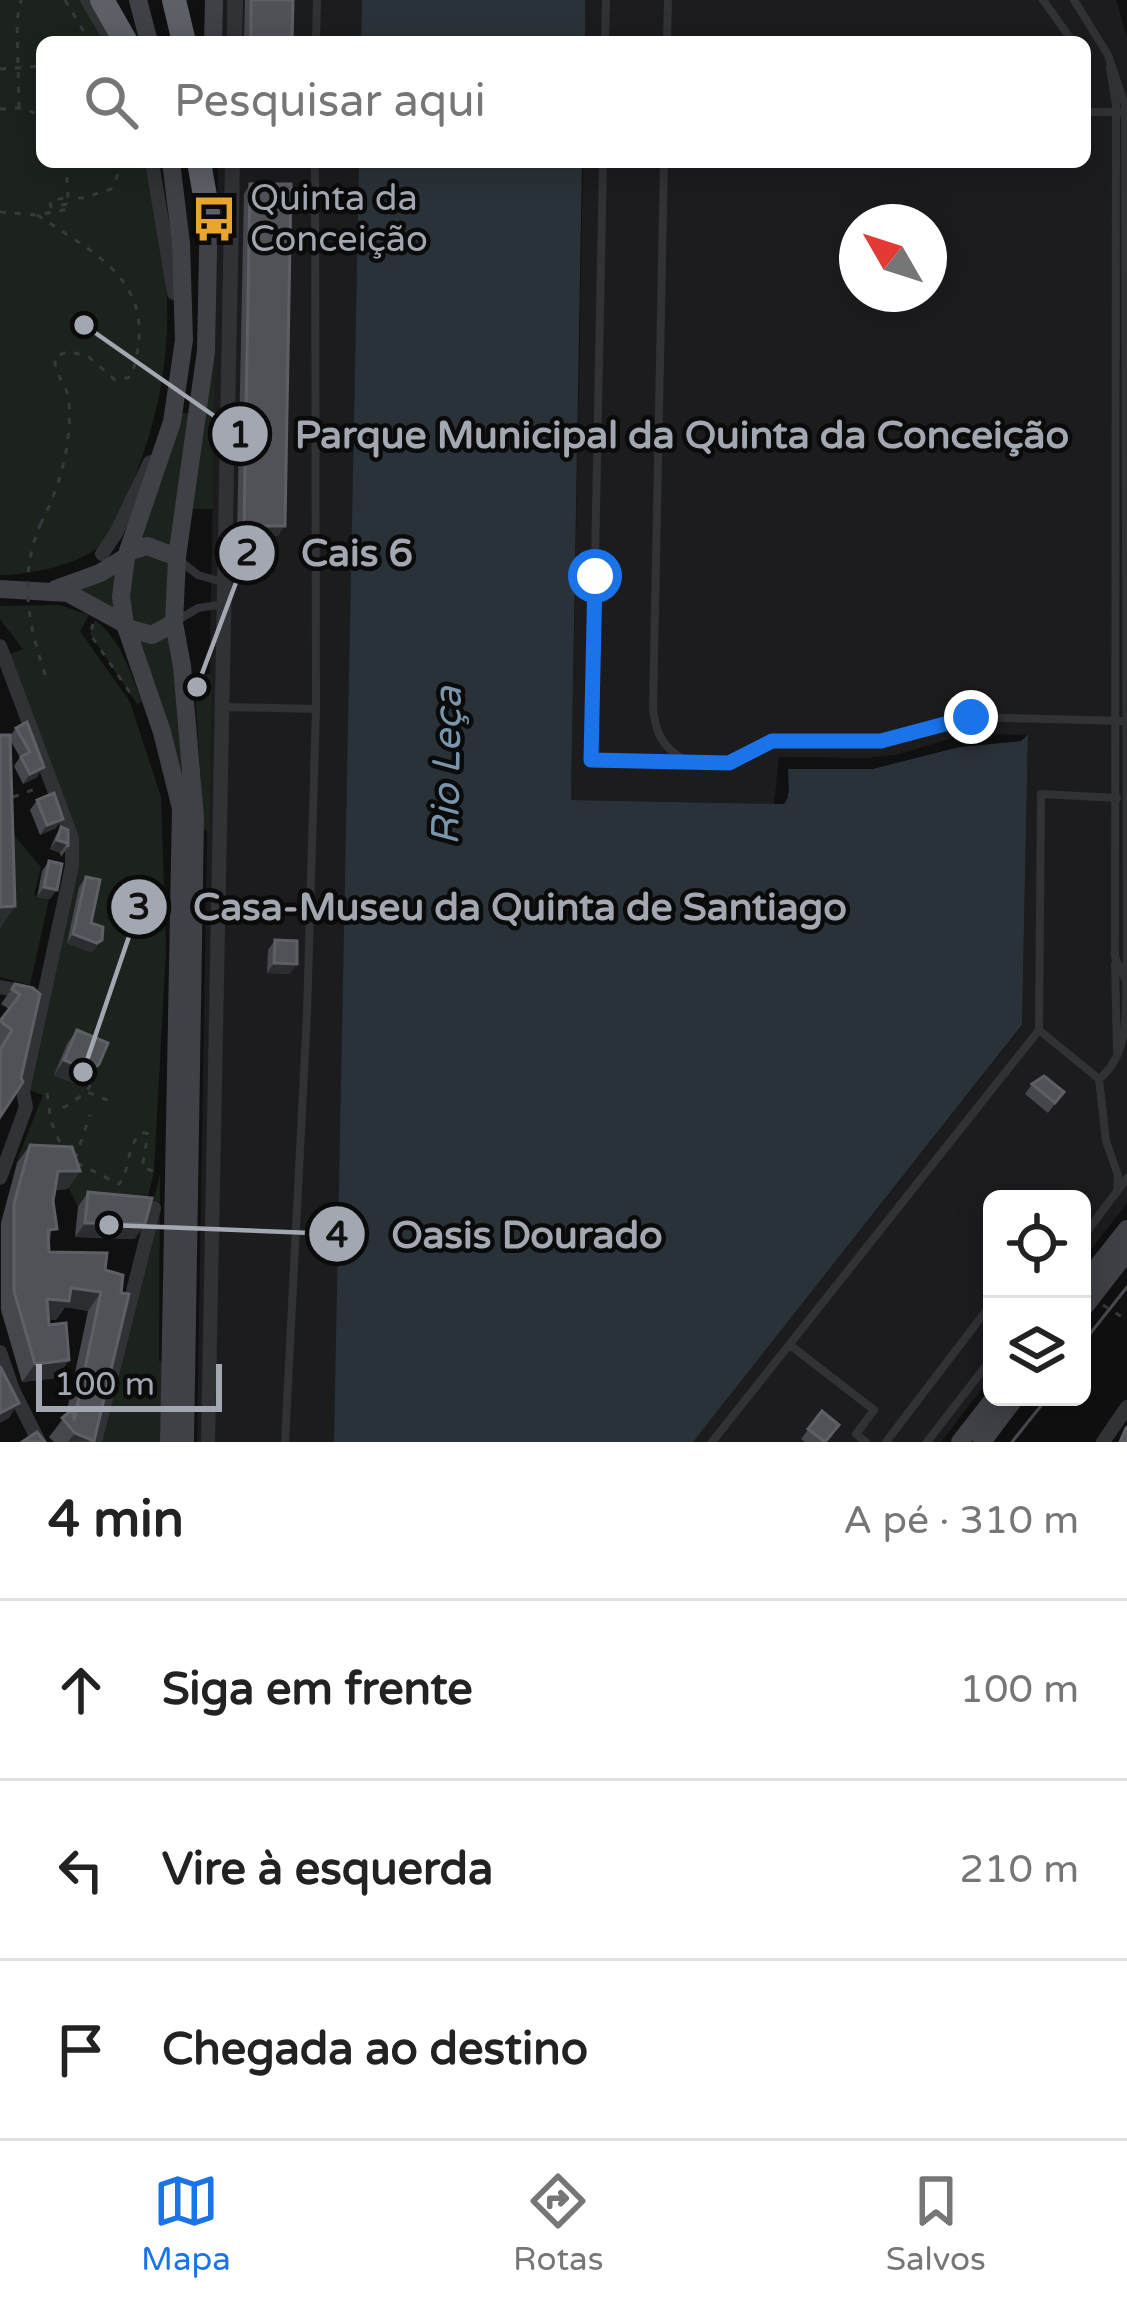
<!DOCTYPE html>
<html lang="pt">
<meta charset="utf-8">
<style>
:root{--surface:#fff;--page:#f2f2f2;--text:#222;--muted:#767676;--line:#e0e0e0;--accent:#1a73e8}
body{margin:0;font-family:"Varela Round",sans-serif;background:var(--page);color:var(--text)}
.controls{position:absolute;right:36px;bottom:36px;display:grid;overflow:hidden;border-radius:18px;box-shadow:0 6px 30px #0003}
.controls button{width:108px;height:108px;display:grid;place-items:center;padding:0;border:0;border-bottom:3px solid var(--line);background:var(--surface);color:var(--text);font:60px sans-serif}
.compass{position:absolute;left:839px;top:204px;width:108px;height:108px;border-radius:50%;background:var(--surface);box-shadow:0 6px 30px #0003;rotate:309deg}
.scale{position:absolute;left:36px;bottom:30px;width:186px;box-sizing:border-box;padding-left:12px;border:6px solid #a2a7b1;border-top:0;font-size:33px;line-height:42px;white-space:nowrap;color:#a2a7b1;-webkit-text-stroke:9px #0b0b0c;paint-order:stroke}
.stop{position:absolute;width:36px;height:36px;margin:-27px;border:9px solid #1a73e8;border-radius:50%;background:#fff}
.stop.end{background:#1a73e8;border-color:#fff;box-shadow:0 3px 12px #0008}
.list{margin:0;padding:0;list-style:none}
h2{display:flex;justify-content:space-between;align-items:center;height:156px;margin:0;padding:0 48px;font-size:51px}
h2 small{font-size:39px;font-weight:400;color:var(--muted)}
.list li{display:grid;grid-template-columns:78px 1fr auto;gap:36px;align-items:center;box-sizing:border-box;height:180px;padding:0 48px;border-top:3px solid var(--line)}
.list b{display:block;font-size:45px;white-space:nowrap}
.list em{font-size:39px;font-style:normal;color:var(--muted)}
.icon{flex:none;width:66px;height:66px;fill:none;stroke:currentColor;stroke-width:2;stroke-linecap:round;stroke-linejoin:round}
.map{position:relative;flex:none;width:1127px;height:1442px;overflow:hidden}
.search{position:absolute;background:var(--surface);box-shadow:0 6px 30px #0003;left:36px;right:36px;top:36px;height:132px;display:flex;align-items:center;gap:30px;box-sizing:border-box;padding:0 42px;border-radius:18px;color:var(--muted);font-size:45px}
.sheet{height:696px;background:var(--surface)}
nav{display:flex;justify-content:space-around;align-items:center;box-sizing:border-box;height:168px;border-top:3px solid var(--line);background:var(--surface);font-size:33px;color:var(--muted)}
nav a{display:grid;justify-items:center;gap:6px}
nav .on{color:var(--accent)}
.map>svg:first-child{display:block}
.built{fill:#1c1c1e;fill-rule:evenodd}
.green{fill:#1c231d}
.water{fill:#2a3239}
.pier{fill:#101011}
.lines{fill:none;stroke-linecap:round;stroke-linejoin:round}
.path{stroke:#37393d;stroke-width:3;stroke-dasharray:6 9;stroke-linecap:butt}
.lane{stroke:#313236;stroke-width:8}
.street{stroke:#313236;stroke-width:14}
.secondary{stroke:#3f4146;stroke-width:18}
.highway{stroke:#5d6067;stroke-width:24}
.tram{stroke:#484a4f;stroke-width:3}
.path-bridge{stroke:#37393d;stroke-width:3;stroke-dasharray:6 9;stroke-linecap:butt}
.wall{fill:#46474c}
.shaded-wall{fill:#2c2d30}
.building{fill:#505257;stroke:#5d5f65;stroke-width:3}
.route{stroke:#1a73e8;stroke-width:15}
.labels{text-anchor:middle;dominant-baseline:central;stroke-width:9;stroke-linejoin:round;paint-order:stroke}
.poi-label{font-size:36px;fill:#a2a7b1;stroke:#0b0b0c;text-anchor:start}
.water-label{font-size:39px;font-style:italic;fill:#7995ac;stroke:#0b0b0c}
.leader{fill:none;stroke:#a2a7b1;stroke-width:4.5}
.callout-dot{fill:#a2a7b1;stroke:#0b0b0c;stroke-width:4.5}
.mark-label{font-size:36px;text-anchor:middle;font-weight:bold;fill:#111}
.callout-label{font-size:39px;text-anchor:middle;font-weight:bold;fill:#a2a7b1;stroke:#0b0b0c;stroke-width:9;stroke-linejoin:round;paint-order:stroke}
</style>
<div class="map">
<svg width="1127" height="1442" viewBox="0 0 1127 1442">
<rect width="100%" height="100%" fill="#101011"/>
<!-- built -->
<path class="built" d="M221,0H362L361,42H221Z
M585,0H1116L1127,37V1203L1082,1261V1199H992V1376L941,1442H693L1022,1026L1028,735L965,734L896,755L865,758L779,757L774,804L571,800L583,162H1085V42H585ZM857,222H929V294H857Z
M218,162H359L335,1442H197Z"/>
<!-- green -->
<path class="green" d="M0,0H79L104,42H42V162H144C176,282 178,370 131,487C125,503 117,534 103,544C76,565 41,572 8,575H0Z
M215,343L213,509H192Z
M174,412L198,414L177,557L193,796L179,801L125,624L71,585L126,557Z
M60,605L89,615L80,631L130,702L161,797L166,950L154,1172L144,1212L78,1207L58,1166L16,1163L43,1095L29,1090L76,866L10,654L23,649L0,619V606Z
M95,620C122,641 129,670 142,702L137,704L90,634Z
M212,674L209,831L204,830L194,676Z
M0,819L41,867L34,895L49,899L30,985L0,977Z
M160,1174L159,1361L171,1363L162,1442H95Z"/>
<!-- water -->
<path class="water" d="M362,0H585V42H361Z
M359,162H582L571,800L783,804L789,792L788,769H872L958,747L1021,741L1028,734L1022,1025L693,1442H334Z"/>
<!-- pier -->
<path class="pier" d="M1028,734L1021,741L959,747L872,769H788V797L784,804H774V798L782,795V768L786,763H871L958,741Z"/>
<g class="lines">
<!-- path -->
<path class="path" d="M65,0L90,42
M0,69L42,66
M19,108L17,20L21,0
M0,109L22,108L42,116
M66,162L68,197L83,198L111,189L124,162
M0,212L37,215L69,209L67,204L51,207L50,201L68,197
M37,215C104,259 161,285 131,377L115,380L89,357L68,351L55,357C53,374 68,385 69,402C72,443 60,487 41,523
M93,624L90,634L133,697
M13,797L38,788
M88,1090L98,1065
M47,1093L51,1121L62,1148
M63,1108L87,1092L112,1102
M75,1159L90,1115
M77,1163L119,1184C131,1169 125,1147 142,1132L148,1134L142,1167L158,1173
M1103,1305L1127,1320"/>
<!-- lane -->
<path class="lane" d="M1043,0L1073,42
M1074,0L1108,55L1125,105L1127,975
M231,42V0
M238,42L239,0
M316,42L317,0
M605,42L606,0
M667,42L668,0
M1110,68L1116,105L1115,957L1127,983
M1085,112H1119
M603,162L591,760L729,763L772,741H881L971,717L1125,721
M664,162L653,709C656,734 662,746 684,760
M179,560L198,575L219,581
M175,622L198,608L219,605
M228,707L316,709
M1115,964L1117,1051
M1039,1030L1099,1079L1106,1141L1118,1175L1117,1192
M1099,1079C1127,1057 1127,1016 1126,981
M1082,1238L1127,1178
M790,1345L874,1410L856,1434L866,1442
M205,1442L229,162
M211,1442L236,162
M285,1442L307,1014L316,709L315,162
M712,1442L1039,1030L1041,794L1117,798
M886,1442L992,1303
M927,1442L992,1358"/>
<!-- street -->
<path class="street" d="M87,0L112,42
M152,162L174,293
M102,554L116,533L150,462
M0,646L72,838V866L23,1091L26,1107L0,1178
M0,987L26,992
M0,1352L13,1390L39,1442
M95,1442L154,1208
M1103,1442L1127,1407"/>
<!-- secondary -->
<path class="secondary" d="M138,0L149,42
M213,42L214,0
M130,551L147,546L177,557
M0,589L68,593L125,624
M56,589L100,573L126,557
M127,628L152,635L174,623
M1082,1286L1127,1229
M1082,1310L1127,1252
M169,1442L181,808L162,732L125,624L121,597L126,557L172,422L184,340L181,243L171,162
M185,1442L195,818L182,666L174,623L177,557L206,351L209,203
M960,1442L995,1397
M982,1442L1016,1397"/>
<!-- highway -->
<path class="highway" d="M102,0L126,42
M174,0L184,42
M199,162L208,213"/>
<!-- tram -->
<path class="tram" d="M1082,1344L1127,1287
M1012,1442L1048,1397"/>
<!-- path-bridge -->
<path class="path-bridge" d="M41,523C17,578 29,628 48,683"/>
</g>
<!-- wall -->
<path class="wall" d="M245,0H293L292,42H244Z
M250,184L278,536L237,535L244,194Z
M27,722L37,777L23,784L14,766L20,757L10,740L15,906L0,928V735L10,736L16,728Z
M37,800L56,828L40,835L30,810Z
M61,827L68,847L61,857L60,853L50,849L55,837Z
M49,861L50,899L37,897L42,871Z
M86,877L95,949L90,952L67,943L79,887Z
M275,940L290,974L267,973L268,950Z
M15,984L33,988L0,1117V1021L9,1009L1,1004Z
M77,1030L99,1064L81,1086L54,1075L67,1044Z
M1032,1084L1064,1092L1048,1113L1025,1094Z
M30,1145L80,1171L67,1189L55,1190L49,1252L105,1270L93,1442H54L49,1437L66,1415L88,1311L65,1307L56,1320L49,1319V1325L69,1360L56,1378L22,1382L1,1310V1223L17,1163Z
M88,1192L135,1239L75,1237L78,1207Z
M822,1411L826,1442H805L801,1439Z"/>
<!-- shaded-wall -->
<path class="shaded-wall" d="M244,526H285L278,536L237,535Z
M44,767L37,777L23,784L30,774Z
M63,819L56,828L40,835L47,825Z
M57,840L67,843L60,853L50,849Z
M44,887L57,890L50,899L37,897Z
M15,906L0,928V907Z
M73,934L102,940L95,949L90,952L67,943Z
M274,963L297,964L290,974L267,973Z
M64,1060L99,1064L81,1086L54,1075Z
M58,1171H80L67,1189L44,1190Z
M85,1223L145,1224L135,1239L75,1237Z
M71,1288L101,1292L88,1311L65,1307L56,1320L34,1317L47,1299Z
M69,1360L56,1378L22,1382L35,1364Z
M19,1403L9,1418L0,1423V1413Z
M75,1433L94,1441L68,1442Z"/>
<!-- building -->
<path class="building" d="M251,0H293L292,42H251Z
M250,184H291L285,526H244Z
M27,722L44,767L30,774L21,757L30,752L16,728Z
M0,735H10L15,906L0,907Z
M54,793L63,819L47,825L37,800Z
M61,827L68,830V847L67,843L57,840Z
M49,861L62,864L57,890L44,887Z
M86,877L100,880L91,923L103,927L102,940L97,943L73,934Z
M275,940L297,941V964L274,963Z
M15,984L33,988L40,994L21,1078L23,1082L0,1117V1050L12,1030L0,1021L20,995L12,989Z
M77,1030L108,1043L99,1064L91,1071L64,1060Z
M1044,1076L1064,1092L1055,1103L1032,1084Z
M30,1145L72,1147L80,1171H58L53,1201L57,1229L48,1230L49,1252L107,1253L105,1270L123,1275L121,1293L129,1294L94,1441L75,1433L62,1418L73,1409L74,1421L101,1292L71,1288L69,1301L47,1299L49,1325L66,1323L69,1360L35,1364L14,1291V1204Z
M88,1192L152,1198L145,1224L85,1223Z
M0,1366L19,1403L0,1413Z
M822,1411L839,1425L825,1442L808,1429Z
M1127,1427V1442H1120L1126,1428Z
M37,1432L45,1442H22Z"/>
<g class="lines">
<!-- route -->
<path class="route" d="M595,576L591,760L729,763L772,741H881L971,717"/>
</g>
<!-- icons -->
<defs>
<g id="bus-bare" transform="scale(3.6)"><path d="M-5-6H5V4H4V6H2V4H-2V6H-4V4H-5ZM-3.5-4V0h7V-4ZM-3.5 1.2v1.5H-2V1.2ZM2 1.2v1.5H3.5V1.2Z" fill="#e8a631" stroke="#0b0b0c" stroke-width="2.5" paint-order="stroke"/></g>
</defs>
<g fill-rule="evenodd">
<use href="#bus-bare" x="214" y="219"/>
</g>
<g class="labels">
<!-- poi labels -->
<g class="poi-label">
<text x="250" y="198">Quinta da<tspan x="250" dy="41">Conceição</tspan></text>
</g>
<!-- water labels -->
<g class="water-label">
<text transform="translate(447 766) rotate(-89)">Rio Leça</text>
</g>
</g>
<!-- callouts -->
<path class="leader" d="M84 325L240 434M197 687L247 553M83 1072L139 907M109 1225L337 1234"/>
<g class="callout-dot">
<circle cx="84" cy="325" r="12"/>
<circle cx="197" cy="687" r="12"/>
<circle cx="83" cy="1072" r="12"/>
<circle cx="109" cy="1225" r="12"/>
<circle cx="240" cy="434" r="30"/>
<circle cx="247" cy="553" r="30"/>
<circle cx="139" cy="907" r="30"/>
<circle cx="337" cy="1234" r="30"/>
</g>
<g class="mark-label">
<text x="240" y="447">1</text>
<text x="247" y="565">2</text>
<text x="139" y="919">3</text>
<text x="337" y="1247">4</text>
</g>
<g class="callout-label">
<text x="682" y="448">Parque Municipal da Quinta da Conceição</text>
<text x="357" y="566">Cais 6</text>
<text x="520" y="920">Casa-Museu da Quinta de Santiago</text>
<text x="527" y="1248">Oasis Dourado</text>
</g>
</svg>
<div class="controls">
<button><svg class="icon" aria-label="locate" viewBox="0 0 24 24"><circle cx="12" cy="12" r="6"/><path d="M12 2v4M12 18v4M2 12h4M18 12h4"/></svg></button>
<button><svg class="icon" aria-label="layers" viewBox="0 0 24 24"><path d="M12 4l9 5-9 5-9-5zM3 14l9 5 9-5"/></svg></button>
</div>
<svg class="compass" viewBox="-18 -18 36 36"><path d="M0-13l5 13h-10z" fill="#e53935"/><path d="M0 13l5-13h-10z" fill="#767676"/></svg>
<div class="scale">100 m</div>
<div class="stop" style="left:595px;top:576px"></div>
<div class="stop end" style="left:971px;top:717px"></div>
<div class="search"><svg class="icon" aria-label="search" viewBox="0 0 24 24"><circle cx="10" cy="10" r="6"/><path d="M15 15l6 6"/></svg>Pesquisar aqui</div>
</div>
<section class="sheet">
<h2>4 min<small>A pé · 310 m</small></h2>
<ul class="list">
<li><svg class="icon" aria-label="ahead" viewBox="0 0 24 24"><path d="M12 20V5M6 11l6-6 6 6"/></svg><div><b>Siga em frente</b></div><em>100 m</em></li>
<li><svg class="icon" aria-label="left" viewBox="0 0 24 24"><path d="M17 20v-9H6M10 6l-5 5 5 5"/></svg><div><b>Vire à esquerda</b></div><em>210 m</em></li>
<li><svg class="icon" aria-label="arrive" viewBox="0 0 24 24"><path d="M6 21V4h12l-3 4 3 4H6"/></svg><div><b>Chegada ao destino</b></div></li>
</ul>
</section>
<nav>
<a class="on"><svg class="icon" aria-label="map" viewBox="0 0 24 24"><path d="M3 6l6-2 6 2 6-2v14l-6 2-6-2-6 2zM9 4v14M15 6v14"/></svg>Mapa</a>
<a><svg class="icon" aria-label="directions" viewBox="0 0 24 24"><path d="M12 3l9 9-9 9-9-9zM9 14v-3h6M13 9l2 2-2 2"/></svg>Rotas</a>
<a><svg class="icon" aria-label="saved" viewBox="0 0 24 24"><path d="M7 4h10v16l-5-4-5 4z"/></svg>Salvos</a>
</nav>
